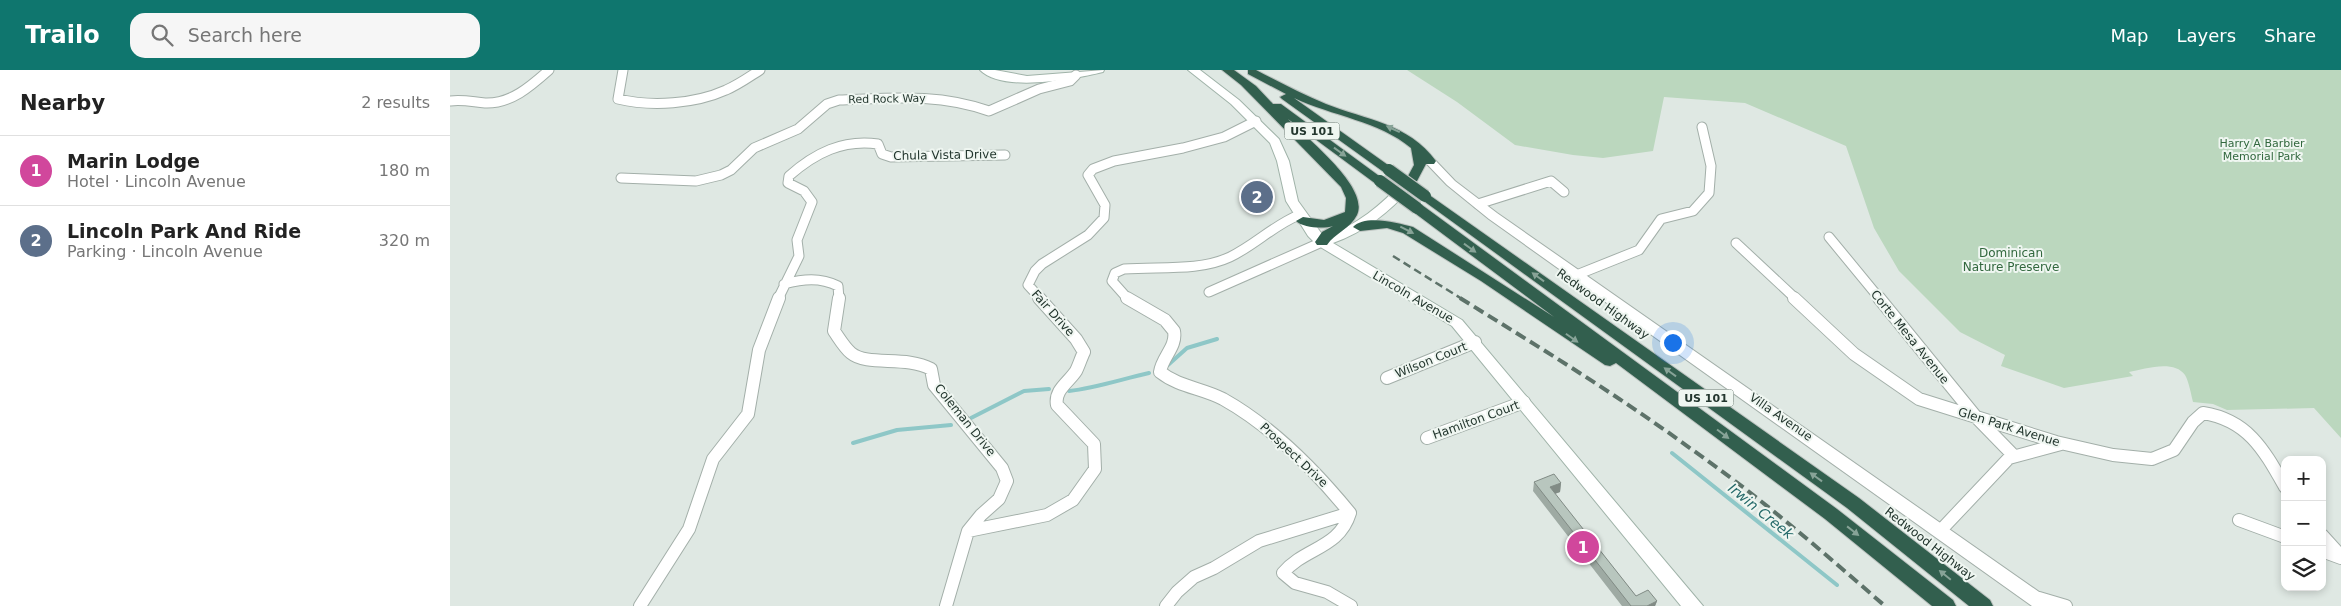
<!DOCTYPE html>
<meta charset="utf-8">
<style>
:root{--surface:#fff;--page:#f6f6f6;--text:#222;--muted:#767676;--line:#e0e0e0;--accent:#0f766e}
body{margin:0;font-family:"DejaVu Sans",sans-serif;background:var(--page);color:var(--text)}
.controls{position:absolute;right:15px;bottom:15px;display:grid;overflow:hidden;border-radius:10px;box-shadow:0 2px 8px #0003}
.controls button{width:45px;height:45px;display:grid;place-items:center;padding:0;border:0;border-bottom:1px solid var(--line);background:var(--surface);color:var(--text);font:25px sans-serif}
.you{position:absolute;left:1222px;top:272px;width:18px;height:18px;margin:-12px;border:4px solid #fff;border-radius:50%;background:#1a73e8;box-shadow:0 0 0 8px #1a73e833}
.badge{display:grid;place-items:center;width:32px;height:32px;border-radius:50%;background:var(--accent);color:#fff;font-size:16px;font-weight:700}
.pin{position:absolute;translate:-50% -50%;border:2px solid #fff;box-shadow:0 1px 5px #0006}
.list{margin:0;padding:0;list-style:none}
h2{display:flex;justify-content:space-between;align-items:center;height:65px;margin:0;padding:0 20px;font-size:21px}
h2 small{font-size:16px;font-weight:400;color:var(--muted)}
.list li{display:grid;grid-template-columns:32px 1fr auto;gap:15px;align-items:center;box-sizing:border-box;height:70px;padding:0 20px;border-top:1px solid var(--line)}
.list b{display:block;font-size:19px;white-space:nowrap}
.list p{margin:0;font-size:16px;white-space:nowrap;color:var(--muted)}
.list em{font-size:16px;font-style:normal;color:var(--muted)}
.icon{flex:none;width:28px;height:28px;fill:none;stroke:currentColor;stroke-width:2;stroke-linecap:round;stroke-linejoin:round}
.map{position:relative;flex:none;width:1891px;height:536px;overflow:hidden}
header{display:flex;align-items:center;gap:30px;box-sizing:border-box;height:70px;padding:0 25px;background:var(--accent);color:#fff}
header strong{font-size:24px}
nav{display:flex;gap:28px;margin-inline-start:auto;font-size:18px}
.search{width:350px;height:45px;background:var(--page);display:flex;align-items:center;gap:12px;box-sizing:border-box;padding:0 18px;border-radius:15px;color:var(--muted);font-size:19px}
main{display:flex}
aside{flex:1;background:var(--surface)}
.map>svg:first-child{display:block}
.green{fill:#bbd7be}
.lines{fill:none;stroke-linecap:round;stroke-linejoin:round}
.stream{stroke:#8ec7c7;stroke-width:4}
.minor-far1-casing{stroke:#a3afa9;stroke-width:11}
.minor-casing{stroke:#a3afa9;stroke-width:14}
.tertiary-casing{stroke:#a3afa9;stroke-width:2}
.secondary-casing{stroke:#a0b3a9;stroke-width:2}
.motorway-casing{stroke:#bdc3c0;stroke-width:2}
.minor-far1{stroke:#fff;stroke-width:9}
.minor{stroke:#fff;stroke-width:12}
.tertiary{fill:#fff;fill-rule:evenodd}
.secondary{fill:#fff;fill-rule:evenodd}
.motorway{fill:#325f4e;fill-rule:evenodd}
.rail-far1{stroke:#5d7269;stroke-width:2.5;stroke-dasharray:8 4.5;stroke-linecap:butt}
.rail{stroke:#5d7269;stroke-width:4;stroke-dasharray:11 5.5;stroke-linecap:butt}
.motorway-bridge-casing{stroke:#bdc3c0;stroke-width:14;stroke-linecap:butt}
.motorway-bridge{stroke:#325f4e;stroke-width:12}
.wall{fill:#9eaaa3}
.shaded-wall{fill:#818b85}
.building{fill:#b8c6be;stroke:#818b85}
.oneway{fill:#87a397}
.labels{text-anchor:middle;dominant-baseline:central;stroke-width:4;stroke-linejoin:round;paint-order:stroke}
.far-street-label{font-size:11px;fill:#23362e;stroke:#eff6f1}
.shield{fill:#eff6f1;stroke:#607068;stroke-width:1}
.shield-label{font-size:11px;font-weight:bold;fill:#23362e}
.far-park-label{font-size:11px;fill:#32683e;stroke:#eff6f1}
.street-label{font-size:12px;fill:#23362e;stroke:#eff6f1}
.park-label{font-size:12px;fill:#32683e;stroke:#eff6f1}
.water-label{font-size:14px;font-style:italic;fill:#256a6a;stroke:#eff6f1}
</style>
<header>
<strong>Trailo</strong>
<div class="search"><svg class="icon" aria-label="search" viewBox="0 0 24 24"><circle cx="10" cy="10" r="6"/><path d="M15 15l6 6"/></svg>Search here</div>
<nav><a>Map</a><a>Layers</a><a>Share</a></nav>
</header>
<main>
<aside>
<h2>Nearby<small>2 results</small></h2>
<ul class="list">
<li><span class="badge" style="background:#d1479c">1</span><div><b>Marin Lodge</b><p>Hotel · Lincoln Avenue</p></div><em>180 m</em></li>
<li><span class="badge" style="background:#5c6f8a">2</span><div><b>Lincoln Park And Ride</b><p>Parking · Lincoln Avenue</p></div><em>320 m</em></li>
</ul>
</aside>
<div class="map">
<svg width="1891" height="536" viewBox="0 0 1891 536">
<rect width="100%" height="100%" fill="#dfe8e3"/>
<!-- green -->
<path class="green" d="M957,0H1891V368L1864,338L1777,340L1763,334L1743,332C1741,324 1739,312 1735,305C1724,289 1694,299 1679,302L1683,306L1614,318L1551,296L1555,285L1510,262L1449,201L1424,158L1396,76L1295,33L1214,27L1203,81L1153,88L1123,85L1065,75L1007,32Z"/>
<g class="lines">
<!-- stream -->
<path class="stream" d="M718,295L737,278L767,269
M619,321C646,318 672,309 699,303
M521,348L574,321L599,319
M403,373L447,360L501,355
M1222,383L1387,515"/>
<!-- minor-far1 casing -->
<g class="minor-far1-casing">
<path id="minor-far1" d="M173,0L168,29C202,37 245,34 276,20C288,15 299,7 310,0
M0,31C12,29 23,32 35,33C61,34 81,16 99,0
M171,108L246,111L271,105L281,100L304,78L348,59L377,34L389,30C442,28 489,23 539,41L589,19L620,11L626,5
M1028,134L1101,111L1114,122
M1379,167L1430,229
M1286,173L1346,229
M1129,204L1189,180L1211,149L1243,141L1259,123L1261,96L1252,57
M334,214C353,209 370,207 388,216L389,229
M759,222L872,172
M328,229L349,186L347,170L362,132L354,121L338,113L339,106C365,83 393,69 428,74L432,84L441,87L555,85
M591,229L578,215L585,201L592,194L638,165L654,148L655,135L638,105L643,99L664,91L733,78L774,67L806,51
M678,229L662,211L665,203L674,199C708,196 748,202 780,187C805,175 824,155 849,145"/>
</g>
<!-- minor casing -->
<g class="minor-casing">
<path id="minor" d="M389,228L384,261C389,268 394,277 401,283C418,297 455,285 481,299L484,315L552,398L557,411L549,429L531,445L518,461L496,536
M677,228L715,250L724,261C727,277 712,287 710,302C729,317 752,318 773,329C823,357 864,399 900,443C889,479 855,477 833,503L845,513L877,522L901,536
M1344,228L1404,284L1469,329L1606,372L1663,385L1702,389L1724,380L1743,352L1753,343C1798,350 1814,380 1835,417
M1429,228L1526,347L1564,386
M937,308L1025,272
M977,368L1074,332
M1789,450L1835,467
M1491,460L1559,388L1611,374
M518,461L597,445L623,430L645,399L644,374L607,335C604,320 619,312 626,301C629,295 631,288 634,282L626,269L589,228
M1872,465L1891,486
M1872,481L1891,488
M1589,528L1616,536
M190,536L239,459L263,389L298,344L309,280L329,228
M716,536L727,522L744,507L764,498L809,471L900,443"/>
</g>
<!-- tertiary casing -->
<g class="tertiary-casing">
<path id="tertiary" d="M980,88L984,89L1005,111L1047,143L1602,531L1605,536H1582L1039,149L997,115L974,91Z"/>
</g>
<!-- secondary casing -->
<g class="secondary-casing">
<path id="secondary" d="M530,0H545L577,6L654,0L653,2C624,9 553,23 530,0Z
M738,0H750L789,30L829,69L839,91L848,131L874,167C907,155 931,136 954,110H962L964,113L962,116C940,142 916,161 883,173L1012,250L1253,536H1231L1002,256L867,175L858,166L836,131L827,91L820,73L781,34Z"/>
</g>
<!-- motorway casing -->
<g class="motorway-casing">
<path id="motorway" d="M772,0H784L806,16L823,34H831L936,111L934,114H926L838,49C856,68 920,117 907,145C900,159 885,163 877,175H867L865,172L872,162L883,156C874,159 853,158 846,151L853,147L874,150L895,142L896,128L891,117L791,15Z
M798,0H806C829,12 852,24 876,34C916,50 958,53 986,91L984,94H976L967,111H959L957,108L964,95L961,78C929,51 882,46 844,28L945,100L939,104L935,103L832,29L830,27L836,24L798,4Z
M975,122L1409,428L1540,530L1543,536H1519L1397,438L971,129L969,126L971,123Z
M967,134L972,135L1387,439L1503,530L1506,536H1482L1375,449L1166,293L1160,296L1155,295L1031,211L953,163L937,158L910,161L903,157C915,144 948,153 963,157L1104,247L962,141L961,138Z"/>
</g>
<!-- minor-far1 -->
<use href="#minor-far1" class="minor-far1"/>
<!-- minor -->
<use href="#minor" class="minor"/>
<!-- tertiary -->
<use href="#tertiary" class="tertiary"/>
<!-- secondary -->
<use href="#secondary" class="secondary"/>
<!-- motorway -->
<use href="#motorway" class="motorway"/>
<!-- rail-far1 -->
<path class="rail-far1" d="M943,186L1012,229"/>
<!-- rail -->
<path class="rail" d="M1010,228C1089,277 1169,326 1244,381C1311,428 1373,482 1435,536"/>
<!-- motorway-bridge casing -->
<g class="motorway-bridge-casing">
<path id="motorway-bridge" d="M939,100L975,126
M930,111L967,138"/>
</g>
<!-- motorway-bridge -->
<use href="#motorway-bridge" class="motorway-bridge"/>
</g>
<!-- wall -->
<path class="wall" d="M1084,412L1111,413L1110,422L1105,424L1186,526L1207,531L1205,536H1172L1083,421Z"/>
<!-- shaded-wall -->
<path class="shaded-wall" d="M1111,413L1110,422L1098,426L1100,417Z
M1207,531L1205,536H1197Z"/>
<!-- building -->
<path class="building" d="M1104,404L1111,413L1100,417L1186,526L1198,520L1207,531L1197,536H1181L1084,412Z"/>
<!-- one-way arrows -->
<defs><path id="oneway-solid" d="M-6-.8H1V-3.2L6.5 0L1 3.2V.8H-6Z" transform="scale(1.25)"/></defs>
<g class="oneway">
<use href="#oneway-solid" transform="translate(943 59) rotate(-155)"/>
<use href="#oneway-solid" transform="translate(890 82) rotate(36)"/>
<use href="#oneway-solid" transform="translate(957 160) rotate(27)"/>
<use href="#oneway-solid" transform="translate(1020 178) rotate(36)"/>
<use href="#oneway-solid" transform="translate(1088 207) rotate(-144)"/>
<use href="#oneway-solid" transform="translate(1122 268) rotate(35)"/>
<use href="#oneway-solid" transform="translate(1220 302) rotate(-144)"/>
<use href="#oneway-solid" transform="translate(1273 364) rotate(37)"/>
<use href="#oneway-solid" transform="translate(1366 407) rotate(-144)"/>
<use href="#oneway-solid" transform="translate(1403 461) rotate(38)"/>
<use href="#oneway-solid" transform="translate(1495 505) rotate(-141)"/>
</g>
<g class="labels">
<!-- far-street labels -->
<g class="far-street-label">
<text transform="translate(437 29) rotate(-1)">Red Rock Way</text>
</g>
<!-- shield labels -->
<g class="shield">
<rect x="834.5" y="52.5" width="55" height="17" rx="4"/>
<rect x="1228.5" y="319.5" width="55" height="17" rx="4"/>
</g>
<g class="shield-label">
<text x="862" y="61">US 101</text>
<text x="1256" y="328">US 101</text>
</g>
<!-- far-park labels -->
<g class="far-park-label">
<text x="1812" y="73">Harry A Barbier<tspan x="1812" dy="13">Memorial Park</tspan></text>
</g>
<!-- street labels -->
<g class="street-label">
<text transform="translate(495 85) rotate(-1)">Chula Vista Drive</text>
<text transform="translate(963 227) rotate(30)">Lincoln Avenue</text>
<text transform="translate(1153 234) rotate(36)">Redwood Highway</text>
<text transform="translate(603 243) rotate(48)">Fair Drive</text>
<text transform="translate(1460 267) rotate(51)">Corte Mesa Avenue</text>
<text transform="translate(981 290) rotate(-22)">Wilson Court</text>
<text transform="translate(1331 347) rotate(35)">Villa Avenue</text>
<text transform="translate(515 350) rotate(51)">Coleman Drive</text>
<text transform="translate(1026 350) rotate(-20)">Hamilton Court</text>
<text transform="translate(1559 357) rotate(17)">Glen Park Avenue</text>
<text transform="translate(844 385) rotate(43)">Prospect Drive</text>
<text transform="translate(1480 474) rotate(38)">Redwood Highway</text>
</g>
<!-- park labels -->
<g class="park-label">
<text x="1561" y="183">Dominican<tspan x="1561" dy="14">Nature Preserve</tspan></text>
</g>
<!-- water labels -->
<g class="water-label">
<text transform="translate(1311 441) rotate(39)">Irwin Creek</text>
</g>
</g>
</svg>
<div class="controls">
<button>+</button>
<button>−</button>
<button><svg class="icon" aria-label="layers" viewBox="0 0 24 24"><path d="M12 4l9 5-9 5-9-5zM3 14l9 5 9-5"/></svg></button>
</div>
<div class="you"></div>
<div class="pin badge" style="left:1133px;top:477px;background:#d1479c">1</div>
<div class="pin badge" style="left:807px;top:127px;background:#5c6f8a">2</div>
</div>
</main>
